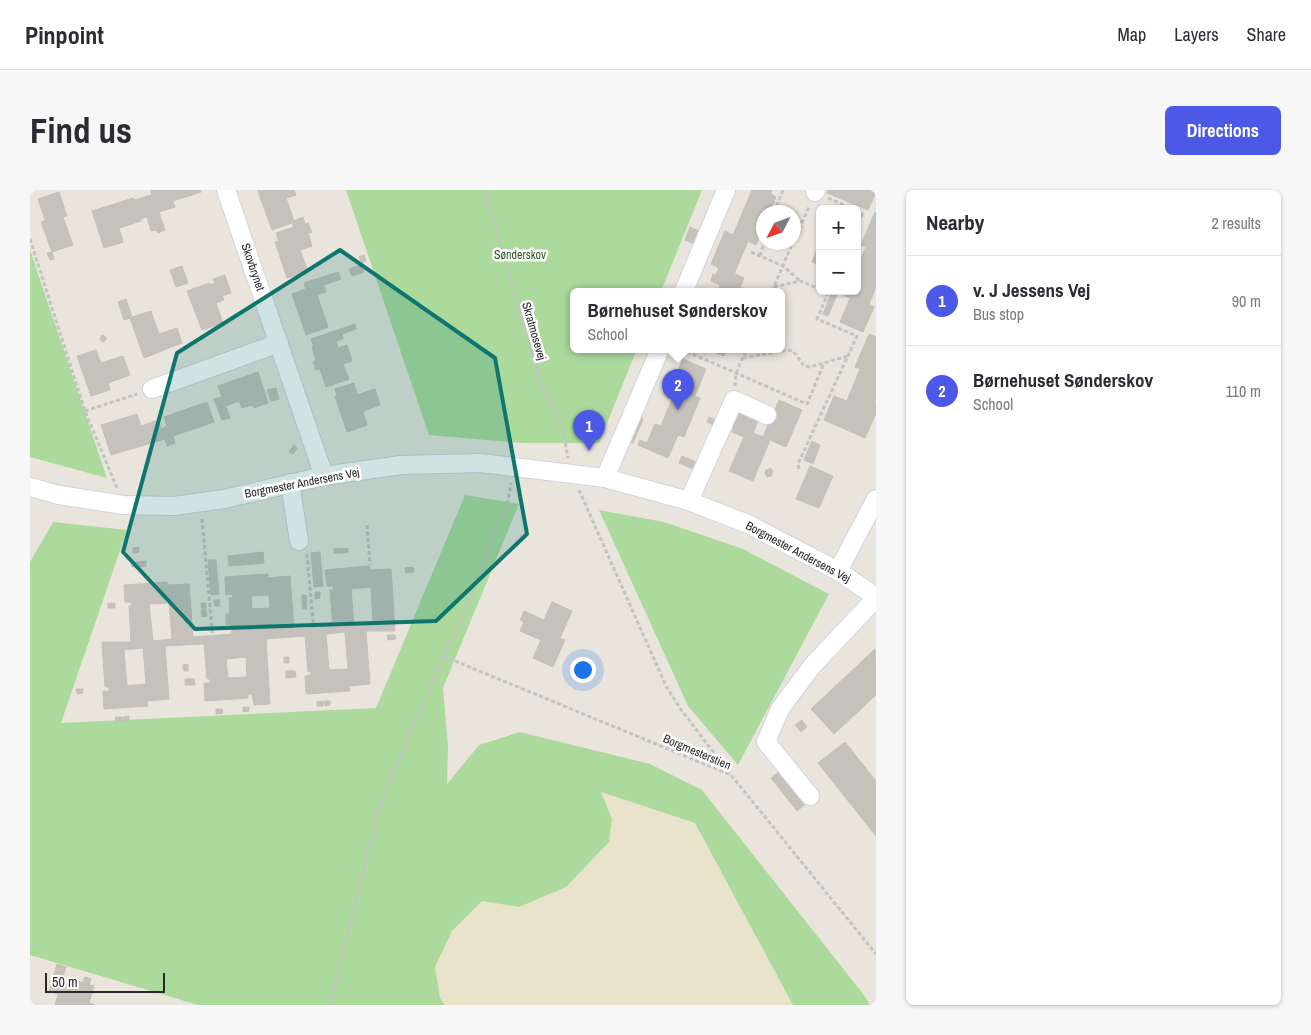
<!DOCTYPE html>
<meta charset="utf-8">
<style>
:root{--surface:#fff;--page:#f7f7f7;--text:#2b2b33;--muted:#7c7c81;--line:#e1e1e2;--accent:#4c59e6}
body{margin:0;font-family:"Archivo Narrow",sans-serif;background:var(--page);color:var(--text)}
.controls{position:absolute;right:15px;top:15px;display:grid;overflow:hidden;border-radius:8px;box-shadow:0 1px 4px #0004}
.controls button{width:45px;height:45px;display:grid;place-items:center;padding:0;border:0;border-bottom:1px solid var(--line);background:var(--surface);color:var(--text);font:25px sans-serif}
.compass{position:absolute;left:726px;top:15px;width:45px;height:45px;border-radius:50%;background:var(--surface);box-shadow:0 1px 4px #0004;rotate:229deg}
.scale{position:absolute;left:15px;bottom:12px;width:120px;box-sizing:border-box;padding-left:5px;border:2px solid #282828;border-top:0;font-size:14px;line-height:18px;white-space:nowrap;color:#282828;-webkit-text-stroke:4px #fff;paint-order:stroke}
.you{position:absolute;left:552px;top:479px;width:18px;height:18px;margin:-12px;border:4px solid #fff;border-radius:50%;background:#1a73e8;box-shadow:0 0 0 8px #1a73e833}
.badge{display:grid;place-items:center;width:32px;height:32px;border-radius:50%;background:var(--accent);color:#fff;font-size:16px;font-weight:700}
.pin{position:absolute;translate:-50% -41px;filter:drop-shadow(0 1px 2px #0008)}
.pin::after{content:'';position:absolute;top:26px;width:18px;height:15px;background:inherit;clip-path:polygon(0 0,100% 0,50% 100%)}
.popup{position:absolute;left:540px;top:98px;width:215px;height:65px;box-sizing:border-box;display:grid;place-content:center;border-radius:8px;background:var(--surface);filter:drop-shadow(0 1px 4px #0005);font-size:16px;white-space:nowrap;color:var(--muted)}
.popup b{font-size:19px;color:var(--text)}
.popup::after{content:'';position:absolute;left:50%;top:100%;margin-left:-10px;border:10px solid transparent;border-top-color:var(--surface)}
.list{margin:0;padding:0;list-style:none}
h2{display:flex;justify-content:space-between;align-items:center;height:65px;margin:0;padding:0 20px;font-size:21px}
h2 small{font-size:16px;font-weight:400;color:var(--muted)}
.list li{display:grid;grid-template-columns:32px 1fr auto;gap:15px;align-items:center;box-sizing:border-box;height:90px;padding:0 20px;border-top:1px solid var(--line)}
.list b{display:block;font-size:19px;white-space:nowrap}
.list p{margin:0;font-size:16px;white-space:nowrap;color:var(--muted)}
.list em{font-size:16px;font-style:normal;color:var(--muted)}
.map{position:relative;flex:none;width:846px;height:815px;overflow:hidden;border-radius:8px}
header{display:flex;align-items:center;gap:30px;box-sizing:border-box;height:70px;padding:0 25px;background:var(--surface);border-bottom:1px solid var(--line)}
header strong{font-size:24px}
nav{display:flex;gap:28px;margin-inline-start:auto;font-size:18px}
.intro{display:flex;align-items:center;justify-content:space-between;box-sizing:border-box;height:120px;padding:0 30px}
h1{margin:0;font-size:35px}
.button{padding:12px 22px;border-radius:8px;background:var(--accent);color:#fff;font-size:18px;font-weight:700}
main{display:flex;gap:30px;padding:0 30px}
aside{flex:1;background:var(--surface);border-radius:8px;box-shadow:0 1px 4px #0004}
.map>svg:first-child{display:block}
.education{fill:#e9e3cc}
.green{fill:#acda9d}
.building{fill:#c5c1bb;stroke:#c4c1b6;fill-rule:evenodd}
.lines{fill:none;stroke-linecap:round;stroke-linejoin:round}
.minor-casing{stroke:#d1d2e0;stroke-width:20}
.path{stroke:#c3c3c3;stroke-width:3;stroke-dasharray:4 2.5;stroke-linecap:butt}
.minor{stroke:#fff;stroke-width:18}
.marked{fill:#0f766e;fill-opacity:0.2;stroke:#0f766e;stroke-width:4;stroke-linejoin:round}
.labels{text-anchor:middle;dominant-baseline:central;stroke-width:5;stroke-linejoin:round;paint-order:stroke}
.park-label{font-size:12px;fill:#275d21;stroke:#fff}
.street-label{font-size:12px;fill:#282828;stroke:#fff}
</style>
<header>
<strong>Pinpoint</strong>
<nav><a>Map</a><a>Layers</a><a>Share</a></nav>
</header>
<div class="intro"><h1>Find us</h1><a class="button">Directions</a></div>
<main>
<div class="map">
<svg width="846" height="815" viewBox="0 0 846 815">
<rect width="100%" height="100%" fill="#e9e5dc"/>
<!-- education -->
<path class="education" d="M570,601L665,633L763,815H415L410,808L405,777L422,741L452,711L489,717L582,629Z"/>
<!-- green -->
<path class="green" d="M316,0H672L631,101H544V159H607L569,253H493L399,245Z
M0,60L77,288L0,267Z
M435,305L489,314L413,498L418,556L417,594L449,555L490,542L620,574L672,600L834,805L840,815H763L665,633L571,602L582,629L579,652L536,697L489,717L452,711L422,741L405,777L410,808L415,815H168L0,765V372L23,332L97,340L31,533L346,518Z
M569,320L634,332L713,359L799,404L708,575L658,516Z"/>
<!-- building -->
<path class="building" d="M121,0H170L171,2L143,11L145,17L129,22L135,40L128,43L126,40L121,41L117,27L110,29L111,31L89,38L93,52L74,58L62,21L103,8L104,10L122,5Z
M232,0H264L266,5L256,8L264,31L273,27L275,34L278,33L282,42L278,43L282,56L270,60L278,81L257,88L245,52L249,51L246,43L264,37L262,33L242,40L228,1Z
M722,0H742L741,4L746,7L739,22H734V37L726,55L718,51L705,82V84L714,88L710,97L721,101H688L690,95L681,91L683,84L686,85L689,78L681,74L695,41L703,45Z
M798,0H846V2L838,20L797,3Z
M29,2L37,26L33,27L43,55L22,62L24,69L20,70L17,63L22,62L11,32L15,30L8,9Z
M845,22L846,23V97L839,114L844,117L833,142L810,132L820,108L815,106L817,101H827V77L836,57L831,55Z
M660,37L669,41L663,53L655,50Z
M787,59L790,60V75L782,72Z
M334,65L336,71L332,73L329,67Z
M331,75L334,82L322,86L319,79Z
M152,76L158,93L146,97L140,80Z
M308,82L311,89L294,95L296,102L287,105L298,137L276,145L262,104L276,99L274,93Z
M195,85L201,103L192,106L194,110L186,113L193,133L172,140L157,101L179,93L180,95L185,93L183,89Z
M802,101L808,102L798,126L793,124Z
M96,109L102,127L121,121L129,144L147,138L152,153L114,168L100,128L94,130L88,112Z
M325,134L326,139L312,144L313,149L306,151L308,158L317,155L322,171L313,174L319,189L296,197L290,179L286,180L283,172L286,170L282,157H284L281,149Z
M839,144L846,147V208L844,213H846V223L835,248L794,230L804,206L817,211L830,179L825,177Z
M72,145L77,148L74,152L70,150Z
M677,159H697L694,166Z
M66,160L71,173L93,166L100,185L78,193L80,200L61,206L47,166Z
M653,169L676,179L665,206L670,208L654,247L648,245L638,268L608,255L610,250L617,253L625,234L631,236L644,204L639,202Z
M228,182L238,213L224,218L223,215L212,218L209,211L196,216L200,228L192,230L184,209L192,207L188,196Z
M324,193L327,205L345,199L350,215L333,221L337,235L317,242L305,206H307L305,199Z
M246,198L249,209L241,211L237,200Z
M749,210L772,220L756,257L740,250L723,291L699,281L714,247L702,242L704,237H703L709,222L728,231L723,243L733,247Z
M177,212L184,232L143,246L145,253L137,256L135,249L81,265L71,235L107,224L111,236L128,230L131,239L137,236L134,227Z
M607,227L613,229L603,253L597,251Z
M679,227L685,230L683,235L677,232Z
M782,251L790,255L783,274L774,270Z
M264,255L267,258L263,264L259,262Z
M652,266L666,272L663,279L649,273Z
M780,276L803,286L789,318L766,309Z
M741,278L743,282L741,286L737,287L735,283L736,280Z
M109,357V362L103,363V358Z
M310,358L311,363H304V359Z
M318,358V362L311,363V359Z
M233,362L234,373L199,376L198,366Z
M290,362L293,396L284,397L281,363Z
M178,370H186L189,404L181,405Z
M116,371V376L110,377L109,372Z
M102,372H109V377H102Z
M339,376L340,380L361,379L365,441H336L340,494L319,496L320,501L276,504L275,486L281,485V481L278,482L275,446L236,449L240,514L224,515L222,504H218V508L175,511L174,493H180V489H177L174,454L135,456L139,509L117,511L118,516L74,519L73,501H79V497H75L72,452H101L99,416H102L101,412H95L94,395L137,392V395L159,394L163,447L202,444L201,434L196,435V424H200L199,408H203L202,404L196,405L195,387L238,384V388L260,386L264,439L303,436L300,400H304L303,396H297L295,380ZM341,397L343,433L324,435L321,399ZM239,405L240,418L222,419L221,406ZM139,413L142,449L123,451L119,414ZM315,442L318,479L299,480L296,444ZM113,458L116,494L97,496L94,460ZM216,467L217,487L198,488L196,469Z
M383,377L384,382L376,383L375,378Z
M285,402H290V408L285,409Z
M272,405H276L277,412H272Z
M184,410H189L190,416H185Z
M276,412L277,419H273L272,413Z
M522,412L542,421L530,448L535,450L523,477L503,468L511,450L490,441L494,432L490,430L494,421L514,430Z
M78,413H85V418H78Z
M171,413H176V419H172Z
M171,420H176L177,426L172,427Z
M357,445H365L366,449L358,450Z
M845,459L846,505L804,544L781,519Z
M254,467H259V473H254Z
M158,474V481H154L153,475Z
M256,481H265L266,487L256,488Z
M155,489H164L165,495H155Z
M46,499H53V503L47,504Z
M293,511V516H287V512Z
M294,511H300V515L295,516Z
M213,517H219V521L213,522Z
M186,519H192L193,523L186,524Z
M99,526V531H93V527Z
M85,527H92V531L86,532Z
M772,530L777,537L771,542L765,535Z
M815,552L846,591V646L788,573Z
M751,580L777,613L767,621L741,588Z
M27,774L36,777L31,793L46,798L48,791L53,793L55,787L61,789L59,795L64,796L59,813L65,815H25L28,804L19,801Z"/>
<g class="lines">
<!-- minor casing -->
<g class="minor-casing">
<path id="minor" d="M196,0L294,286
M785,2L786,0
M654,101L696,0
M122,199L249,153
M575,288L630,159
M260,293L269,351
M0,297L29,305L93,315L144,316L194,309L294,286L371,275L451,273L575,288L659,311L718,334L808,381L846,407
M659,311L704,210L737,225
M808,381L846,309
M780,606L736,552L750,519L782,476L846,408"/>
</g>
<!-- path -->
<path class="path" d="M455,0L510,192L532,236L538,268
M798,8L823,19
M827,21L833,23L827,36
M744,22L753,0
M764,37L772,31
M0,49L55,221L87,298
M764,51L779,17
M721,62L753,76L770,91
M730,66L734,52
M744,97L770,91L790,99
M742,101L763,52
M651,159L777,214L794,173
M713,168L757,160L763,161L774,176L780,177L818,166
M705,196L706,183L717,159
M55,221L107,204
M769,279L768,274L827,146L787,129L799,101
M549,300L636,496L652,521L701,585
M172,329L183,450
M337,335L340,375
M277,364L284,442
M86,457L352,436
M413,466L701,585L846,764
M300,815L349,617L406,482L449,388L478,311L481,293"/>
<!-- minor -->
<use href="#minor" class="minor"/>
</g>
<!-- marked area -->
<path class="marked" d="M310,60L465,168L497,344L406,431L165,439L93,362L147,163Z"/>
<g class="labels">
<!-- park labels -->
<g class="park-label">
<text x="490" y="65">Sønderskov</text>
</g>
<!-- street labels -->
<g class="street-label">
<text transform="translate(223 77) rotate(71)">Skovbrynet</text>
<text transform="translate(504 141) rotate(74)">Skratmosevej</text>
<text transform="translate(272 293) rotate(-11)">Borgmester Andersens Vej</text>
<text transform="translate(768 362) rotate(28)">Borgmester Andersens Vej</text>
<text transform="translate(667 562) rotate(23)">Borgmesterstien</text>
</g>
</g>
</svg>
<div class="controls">
<button>+</button>
<button>−</button>
</div>
<svg class="compass" viewBox="-18 -18 36 36"><path d="M0-13l5 13h-10z" fill="#e53935"/><path d="M0 13l5-13h-10z" fill="#7c7c81"/></svg>
<div class="scale">50 m</div>
<div class="you"></div>
<div class="pin badge" style="left:559px;top:261px">1</div>
<div class="pin badge" style="left:648px;top:220px">2</div>
<div class="popup"><b>Børnehuset Sønderskov</b>School</div>
</div>
<aside>
<h2>Nearby<small>2 results</small></h2>
<ul class="list">
<li><span class="badge">1</span><div><b>v. J Jessens Vej</b><p>Bus stop</p></div><em>90 m</em></li>
<li><span class="badge">2</span><div><b>Børnehuset Sønderskov</b><p>School</p></div><em>110 m</em></li>
</ul>
</aside>
</main>
